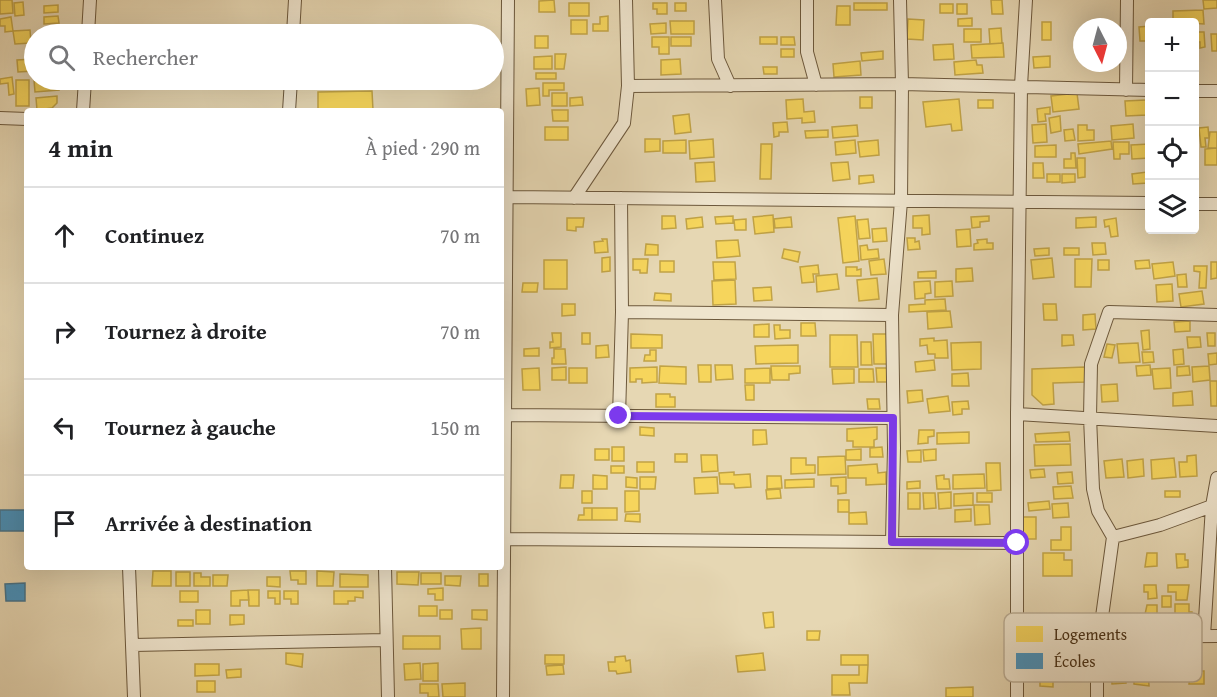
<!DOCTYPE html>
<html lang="fr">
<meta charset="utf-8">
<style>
:root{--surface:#fff;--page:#f2f2f2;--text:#202124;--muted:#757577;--line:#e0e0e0}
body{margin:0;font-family:"Gentium Book Plus",serif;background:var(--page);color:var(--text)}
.controls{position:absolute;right:18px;top:18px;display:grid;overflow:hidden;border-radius:6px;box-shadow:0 6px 24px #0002}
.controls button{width:54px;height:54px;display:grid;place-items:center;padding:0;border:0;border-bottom:2px solid var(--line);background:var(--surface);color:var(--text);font:30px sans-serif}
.compass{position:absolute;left:1073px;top:18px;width:54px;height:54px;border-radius:50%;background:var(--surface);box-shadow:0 6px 24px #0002;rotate:174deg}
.stop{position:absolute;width:18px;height:18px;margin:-14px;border:4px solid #7c3aed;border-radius:50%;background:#fff}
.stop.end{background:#7c3aed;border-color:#fff;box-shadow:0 2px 6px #0008}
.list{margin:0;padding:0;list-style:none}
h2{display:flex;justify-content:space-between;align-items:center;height:78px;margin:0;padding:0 24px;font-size:26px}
h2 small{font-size:20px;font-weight:400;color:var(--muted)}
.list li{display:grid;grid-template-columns:39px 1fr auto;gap:18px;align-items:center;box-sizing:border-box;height:96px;padding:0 24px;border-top:2px solid var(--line)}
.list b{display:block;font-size:22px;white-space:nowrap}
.list em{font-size:20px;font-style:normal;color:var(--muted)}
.icon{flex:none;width:33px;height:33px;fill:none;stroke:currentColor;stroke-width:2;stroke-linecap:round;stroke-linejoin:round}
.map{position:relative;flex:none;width:1217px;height:697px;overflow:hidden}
.search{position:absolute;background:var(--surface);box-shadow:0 6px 24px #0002;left:24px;top:24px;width:480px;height:66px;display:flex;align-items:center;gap:15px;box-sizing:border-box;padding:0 21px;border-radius:33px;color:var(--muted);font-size:22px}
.panel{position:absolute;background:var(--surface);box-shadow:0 6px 24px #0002;left:24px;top:108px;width:480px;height:462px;border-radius:6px}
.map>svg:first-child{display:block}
.homes{fill:#f6d55c;stroke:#c1a346;stroke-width:1.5}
.schools{fill:#4393c3;stroke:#43748e;stroke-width:1.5}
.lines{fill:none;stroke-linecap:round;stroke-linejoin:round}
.minor-casing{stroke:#6c583c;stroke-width:14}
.minor{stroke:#efe5ce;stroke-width:12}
.route{stroke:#7c3aed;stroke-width:8}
.key{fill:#efe5ce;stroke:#bcae96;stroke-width:1.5}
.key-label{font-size:16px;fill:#442d14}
</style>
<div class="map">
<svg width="1217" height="697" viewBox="0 0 1217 697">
<rect width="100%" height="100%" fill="#e6d7b3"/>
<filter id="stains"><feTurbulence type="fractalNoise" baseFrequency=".00333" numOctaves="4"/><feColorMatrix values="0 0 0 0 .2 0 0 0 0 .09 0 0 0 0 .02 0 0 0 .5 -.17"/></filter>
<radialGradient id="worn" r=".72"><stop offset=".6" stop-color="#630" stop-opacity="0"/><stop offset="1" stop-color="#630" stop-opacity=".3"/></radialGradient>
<!-- homes -->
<path class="homes" d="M0,0H12L13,13L0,14Z
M554,0L555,12H539V1Z
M991,0H1002L1003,14H992Z
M1203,0H1217V8L1204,9Z
M23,2L24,15L15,16L14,3Z
M569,3H589V16H569Z
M653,3H667V14H657V9H653Z
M675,3H686V11H675Z
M854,3H887V10H854Z
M940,4H953V13H940Z
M957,4H967V14H957Z
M58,5V12L44,13V6Z
M837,6H850V25H836Z
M1203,10L1204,24L1173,22V11Z
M58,16L59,23L44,24V17Z
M608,16V31H593V24H600V17Z
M11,17L13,31L5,32V26H0V19Z
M972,18V26H958V19Z
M908,19L924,20L923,40L907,39Z
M571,20H587V34H571Z
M670,21H694V34H671Z
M1042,22H1051V40H1042Z
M666,23V33L651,34L650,24Z
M1150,26V41H1140L1139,27Z
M1001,28L1002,43L990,44L989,29Z
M964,29H981V42H964Z
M30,30L31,43L15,44L13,31Z
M1194,32H1204L1205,47L1200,48V42H1194Z
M1211,34H1217V51H1212Z
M535,36H548V48H535Z
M652,37H669V54H659V47H652Z
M671,37H691V46H671Z
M760,37H777V44H760Z
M781,37H794L795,45H781Z
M1003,43L1004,57L972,58L971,45Z
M953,44L954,59L934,60L933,45Z
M781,49H794V57H781Z
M883,51V59L862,61L861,53Z
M555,54H566L564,69H555Z
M552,56V69H534V57Z
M1050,56V67L1034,68L1033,57Z
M34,59V71L18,72L17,60Z
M680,59L681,74L661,75V60Z
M976,60L977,65H982L983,73L955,75L954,62Z
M860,61L861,75L834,77L833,64Z
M763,67H777V74H764Z
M536,73H556V79H536Z
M12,77L14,94L9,95L8,83L0,84V79Z
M16,80H29V106H16Z
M34,80H58L59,90L35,92Z
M543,83H564V90H549V96H543Z
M539,88L540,105L527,106L526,89Z
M372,91L373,110L318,111V92Z
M552,93H567V106H552Z
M1077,93L1079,109L1053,112L1051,96Z
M57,96V103L52,108L37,110L36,98Z
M582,97L583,105L570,106V98Z
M860,97H872V108H860Z
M803,99L804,112L814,111L815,122L802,123V118L787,119L786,100Z
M959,99L962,130L952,131L951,124L926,127L923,102Z
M978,100H993V108H978Z
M1146,100H1150L1147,115L1126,116L1125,101Z
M1050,107V114H1045L1046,121L1038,122L1037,109Z
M552,110H568V121H553Z
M689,114L691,132L675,134L673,116Z
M1060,116L1061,131L1051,133L1049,118Z
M787,122L788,132H779V136L774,137L773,123Z
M1046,124L1047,142L1033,143L1032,125Z
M1133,124L1134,138L1112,140L1111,126Z
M857,125L858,136L833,138L832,127Z
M1078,125H1087V130H1094V140L1078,141Z
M545,127H568V140H545Z
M1208,127L1209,138H1205L1206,147H1201L1199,128Z
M1073,129L1075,140L1065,141L1064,130Z
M828,130V137L806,138L805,131Z
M1210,132H1217V148H1208Z
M645,139H660V151L645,152Z
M713,139L714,157L690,159L689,141Z
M686,140V153H663V141Z
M855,140L856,153L836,155L835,142Z
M878,140L879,155L860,157L858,142Z
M1111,141L1112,149L1079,154L1078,144Z
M1113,142H1129V154H1120V159H1114Z
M761,144H772L771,179H760Z
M1149,144L1150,158L1132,159L1131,145Z
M1056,145V157H1035V146Z
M1217,148V165H1205V149Z
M1071,153H1075L1076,168H1064V159H1071Z
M1077,158H1085V177L1078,178Z
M714,162L715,181L696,182L695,163Z
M848,162L850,179L833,181L831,163Z
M1033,163H1043L1044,178H1033Z
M1147,172L1148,183L1133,184L1132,174Z
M1047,174H1060V182H1047Z
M1062,174H1075V182L1062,183Z
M873,175L874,182L859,184V176Z
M773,215L774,232L755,234L753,217Z
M929,215L930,234L922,235V228H913V216Z
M662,216H675L676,228L662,229Z
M733,216V223L716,224L715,217Z
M855,216L859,261L843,263L838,218Z
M989,216V221L980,222V227L972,228L971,217Z
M702,217L703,227L687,229L686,219Z
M791,217L792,227L775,228L774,219Z
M1096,217V227L1076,228V218Z
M567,218H584L583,227H576V231L567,230Z
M1116,218L1118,236L1111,237L1109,226L1105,227L1104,220Z
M746,219V230H735L734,220Z
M868,219L870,238L859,239L857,220Z
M886,228L887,241L873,242L872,229Z
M970,229L971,246L957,247L956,230Z
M907,238H915V242L919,241L920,249L908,250Z
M602,239H607L608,252L595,253L594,242L603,241Z
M987,239V243H993V249L974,250V244L978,243L977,240Z
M738,240L740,256L717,258L716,241Z
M1092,243H1105L1106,254L1093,255Z
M646,244L658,245V255H645Z
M867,245L868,250L878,249L879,258L861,260L860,246Z
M1049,248V255L1035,256L1034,249Z
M1064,248H1079V255H1064Z
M784,249L800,252L798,262L782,258Z
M610,257V271L602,272V258Z
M1052,258L1054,277L1033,279L1031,260Z
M633,259H648L647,273H640V270H633Z
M884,259L886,274L871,275L869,261Z
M1075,259H1092L1091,287H1075Z
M544,260H567V289H544Z
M1098,260H1109V270H1098Z
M1149,260L1150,268L1136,269L1135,261Z
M660,261H674V272H660Z
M713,262H735L736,279L714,280Z
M1173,262L1175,276L1154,279L1152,264Z
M1211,262H1217V278L1211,279Z
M818,265L819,274H813L814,282L802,283L800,267Z
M1194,266H1207L1206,288H1199L1200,272L1194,271Z
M846,267H857V270L861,269V276H846Z
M972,268L973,281L956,282V269Z
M936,271V278H918V272Z
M837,274L839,289L817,292L816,276Z
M1186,274L1187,287H1178L1177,275Z
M877,278L879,299L859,301L857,280Z
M735,280L736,304L713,305L712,281Z
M930,281L931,293L925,294V298L915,299L914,282Z
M952,281L953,296L935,297V282Z
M523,283H538L537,292H522Z
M1172,284L1173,301L1157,302L1156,285Z
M771,287L772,300L754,301L753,288Z
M1202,291L1204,304L1181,307L1179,294Z
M655,293L671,294V301L654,300Z
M945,299L946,310L909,312V305L925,304V300Z
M562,304H575V315L562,316Z
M1043,304H1056L1057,320H1044Z
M950,311L952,327L928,329L927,312Z
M1095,314L1096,329L1083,330V315Z
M1190,321V331L1175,332L1174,322Z
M801,323H815L816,336H801Z
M769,324V337H754V325Z
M774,325H780V330H790V338L775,339Z
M1149,330L1150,349L1143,350L1141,331Z
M552,333H561V347L550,348V342H553Z
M582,333H590V344H582Z
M1207,333H1215V346H1208Z
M631,334L662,335V348H631Z
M873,334H887L888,364H874Z
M830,335H857L858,367H830Z
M1062,335H1073L1074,345L1062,346Z
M1187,337H1200L1201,347L1188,348Z
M934,338V341L947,340L948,358H935V354H928L927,345L920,346V339Z
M861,342H871L872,365H861Z
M981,342V369L952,370L951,343Z
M1138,343L1140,362L1119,363L1117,344Z
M1107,344L1115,345L1112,358L1104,357Z
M608,345L609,357L596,358V346Z
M798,345V363L756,364L755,346Z
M539,348V356H524V349Z
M554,349H565L566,364H552V358H554Z
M1183,349L1184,364L1174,365L1173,350Z
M650,350H656V361H644L645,355H650Z
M1142,352H1153L1154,362L1143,363Z
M1217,353V364L1209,365L1208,354Z
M934,360L935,370L916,372L915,362Z
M698,365H711V382H699Z
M715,365H732L733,379L716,380Z
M1150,365L1151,375L1137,376L1136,366Z
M660,366L686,367V384L659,383Z
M771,366H800V373L789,374V380H772Z
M1189,366L1190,375L1177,376V367Z
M1209,366L1210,380L1193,382L1192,367Z
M566,367V380H552V368Z
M657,367V382L642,383V379H636V382H630V368Z
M1085,367L1086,382L1053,383L1054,404L1043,405L1032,395V369Z
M539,368L540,390H523L522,369Z
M569,368H587V383H569Z
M770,368V383H745V369Z
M876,368H887V382H877Z
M1170,368L1171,388L1154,389L1152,369Z
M832,369H854V383L833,384Z
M859,369H873L874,382H859Z
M968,373L969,386H952V374Z
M1210,381H1217V406H1211Z
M1117,384L1118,401L1102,402L1101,385Z
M745,385H754V400H746Z
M922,390L923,401L908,403L907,391Z
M1192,391L1193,405L1173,406V393Z
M656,394H670V397H675V407H656Z
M948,396L950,411L929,413L927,399Z
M867,399H879L880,409H868Z
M968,401L969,409H962V414L953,415L952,402Z
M640,427L654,428V436L640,435Z
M877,427V439L874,440V447H853V441H847V429Z
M753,430H766L767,444L753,445Z
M919,430H934V436L928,437V443L918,444Z
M969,432V443L937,444V433Z
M1069,432L1070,441L1036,442L1035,434Z
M1070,444L1071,465L1035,466L1034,445Z
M612,447H624V461H612Z
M882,447L883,457H870V448Z
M595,449H609V460H595Z
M861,449V460H846V450Z
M936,449V460L924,461L923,450Z
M921,450V462H908L907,451Z
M675,454H687V462H675Z
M701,455H717L718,471L702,472Z
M1196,455L1197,476L1180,477L1179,462H1187V456Z
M845,456L846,474L818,475V457Z
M791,458H806V465H815V473L791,474Z
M1174,458L1176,477L1152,479L1151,460Z
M1122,459L1124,477L1106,478L1104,461Z
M1143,459L1144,476L1128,478L1127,461Z
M637,462H654V472H637Z
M986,463H1000L1001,490L987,491Z
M877,464L878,473L886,472V484L866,485V478H848V466Z
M611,466H624V473H611Z
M1044,469L1045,477L1031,478L1030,470Z
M734,472V475L750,474L751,487L735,488L734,484H720L719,473Z
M1072,472L1073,483L1058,484L1057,473Z
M984,474L985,488L953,489V475Z
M561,475H574L573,488H560Z
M593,475L607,476V489H593Z
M944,475V479H949L950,489H937L936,476Z
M767,476H781L782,488L767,489Z
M626,477L637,478V488L626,487Z
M640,477H656L655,489H640Z
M717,477L718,493L695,494L694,478Z
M846,477V493L838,494V486H831V478Z
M814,479V487L785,488V480Z
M920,481V488L907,489V482Z
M1071,486L1073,498L1054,499L1053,487Z
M780,489L781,498L767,499L766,490Z
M582,491H592V503H582Z
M625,491H639V511L625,512Z
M1165,491H1180V497H1165Z
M951,492V508L939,509L938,493Z
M908,493H920V509H908Z
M923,493H935L936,508L924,509Z
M973,493V505L954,506V494Z
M977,493H992V502H977Z
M838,500H849V512H838Z
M1049,501L1050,509L1029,511L1028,503Z
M1068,503L1069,517L1053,518L1052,504Z
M974,505H989L990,524L975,525Z
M584,508H592V520H578L579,515H584Z
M592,508H617V520H592Z
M971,509V521L955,522V510Z
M866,512L867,524H849V513Z
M626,514H640V522L625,521Z
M1022,517H1036V539H1022Z
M1061,527H1071V550H1051V540H1061Z
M1043,553H1064V560H1072V576H1043Z
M1147,553H1157V566L1145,567Z
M1176,554H1185V560H1188V567L1177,568Z
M153,571H171V586H152Z
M290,571H306V584H298V580H291Z
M317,571L334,572L333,586H317Z
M176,572H190V586H176Z
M397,572H419L418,585L397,584Z
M194,573H201V577H210V586H194Z
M421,573H441V584H421Z
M340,574L368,575V587H340Z
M479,574H488V586H479Z
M213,575H228L227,586H213Z
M445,576H461L460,586L445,585Z
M267,577H280V587L267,586Z
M1144,585H1156L1157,598L1148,599V592H1144Z
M1168,585H1189L1187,600H1176V592H1168Z
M443,588V600H435V594H428V589Z
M248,590L249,600H240V606H231V591Z
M248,590H259V606H249Z
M180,591H198V602H180Z
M268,591H280V604H275V598H268Z
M284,591H298V604H291V599H284Z
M334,591H363V598L355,597V601H348V604H334Z
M1162,596H1171V607H1162Z
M1175,604H1189V612H1192L1193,621L1188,620V627H1175Z
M1147,605H1157V619H1144Z
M419,606H437V616H419Z
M196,610H210V624H196Z
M440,610H452V619H440Z
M472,610H487V620L472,619Z
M773,612L774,627L765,628L763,613Z
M230,615H244V624L230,625Z
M178,620H193V626H178Z
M481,628V649H462L461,629Z
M807,631H820L819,640H807Z
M403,636H440V649H403Z
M286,653L303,654L302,667L286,664Z
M763,653L765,670L738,672L736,656Z
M545,655H564V664H545Z
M841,655H868V665H841Z
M625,656L626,661L630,660L631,672L617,674L616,671H609L608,662H615V657Z
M420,663L421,679L405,680L404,664Z
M438,663V681H423V664Z
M195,664H219V675L195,676Z
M563,665L564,674L547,675L546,666Z
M859,665H868L867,683H849L850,695H832V675H859Z
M1126,668V683L1112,684L1111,669Z
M241,669V677L227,678L226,670Z
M1134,669H1148L1149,686L1134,684Z
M1190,671H1204V684H1189Z
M1040,676H1053V687L1040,686Z
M197,681H215V692H197Z
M465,683V697H443L442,684Z
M420,684H438L439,697H428V693H420Z
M973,687V697H946V688Z"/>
<!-- schools -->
<path class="schools" d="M0,510H27V531H0Z
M25,583V601H6L5,584Z"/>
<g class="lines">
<!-- minor casing -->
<g class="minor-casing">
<path id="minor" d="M715,0L718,59L730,86
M807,0V52L816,85
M88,34L90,0
M293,34L295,0
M628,86L902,84L1150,90
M1126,90L1127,0
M1194,91H1217
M83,111L85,80
M289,111L291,80
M0,118L27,119
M501,197L1150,203
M574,198L624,123L628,86L626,0
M1194,204H1217
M622,312L892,315
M1017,414L1217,426
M501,415L893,418
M619,416L622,312L621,198
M1113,537L1160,525L1212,506
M501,539L1017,543
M892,542L894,448L892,315L901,201L902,84L900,0
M129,567L134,697
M385,567L388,697
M1204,636L1212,506L1217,478
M1098,637L1217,636
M133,645L386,640
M503,697L508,0
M1017,697V414L1021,86L1026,0
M1097,697V653L1113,537L1098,511L1093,489L1090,417L1091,364L1109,312L1217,315"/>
</g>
<!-- minor -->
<use href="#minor" class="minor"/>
</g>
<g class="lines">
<!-- route -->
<path class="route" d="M619,416L893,418L892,542L1017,543"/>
</g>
<!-- legend -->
<rect x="1004" y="613" width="198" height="69" rx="9" class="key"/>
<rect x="1016" y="626" width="27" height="16" fill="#f6d55c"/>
<rect x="1016" y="653" width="27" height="16" fill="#4393c3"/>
<g class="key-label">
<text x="1054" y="640">Logements</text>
<text x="1054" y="667">Écoles</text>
</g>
<rect width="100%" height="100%" filter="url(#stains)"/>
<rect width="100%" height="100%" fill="url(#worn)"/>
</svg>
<div class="controls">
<button>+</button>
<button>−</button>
<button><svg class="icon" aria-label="locate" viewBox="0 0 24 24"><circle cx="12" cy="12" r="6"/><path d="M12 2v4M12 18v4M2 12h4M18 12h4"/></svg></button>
<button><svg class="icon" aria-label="layers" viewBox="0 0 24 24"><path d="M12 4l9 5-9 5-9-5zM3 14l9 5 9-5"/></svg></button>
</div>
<svg class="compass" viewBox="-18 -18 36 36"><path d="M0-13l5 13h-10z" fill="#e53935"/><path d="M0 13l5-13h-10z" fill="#757577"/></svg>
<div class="stop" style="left:1017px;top:543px"></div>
<div class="stop end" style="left:619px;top:416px"></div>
<div class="search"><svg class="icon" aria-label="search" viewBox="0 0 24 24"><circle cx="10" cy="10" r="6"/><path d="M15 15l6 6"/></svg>Rechercher</div>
<section class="panel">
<h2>4 min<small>À pied · 290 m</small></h2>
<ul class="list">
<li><svg class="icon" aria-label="ahead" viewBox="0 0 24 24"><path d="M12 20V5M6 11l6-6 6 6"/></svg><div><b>Continuez</b></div><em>70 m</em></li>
<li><svg class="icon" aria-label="right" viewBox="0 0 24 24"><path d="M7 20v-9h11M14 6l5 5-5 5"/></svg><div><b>Tournez à droite</b></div><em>70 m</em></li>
<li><svg class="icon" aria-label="left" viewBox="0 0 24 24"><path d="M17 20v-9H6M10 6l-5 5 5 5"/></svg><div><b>Tournez à gauche</b></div><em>150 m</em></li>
<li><svg class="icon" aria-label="arrive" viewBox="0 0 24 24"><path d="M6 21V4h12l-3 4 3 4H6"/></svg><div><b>Arrivée à destination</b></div></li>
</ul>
</section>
</div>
